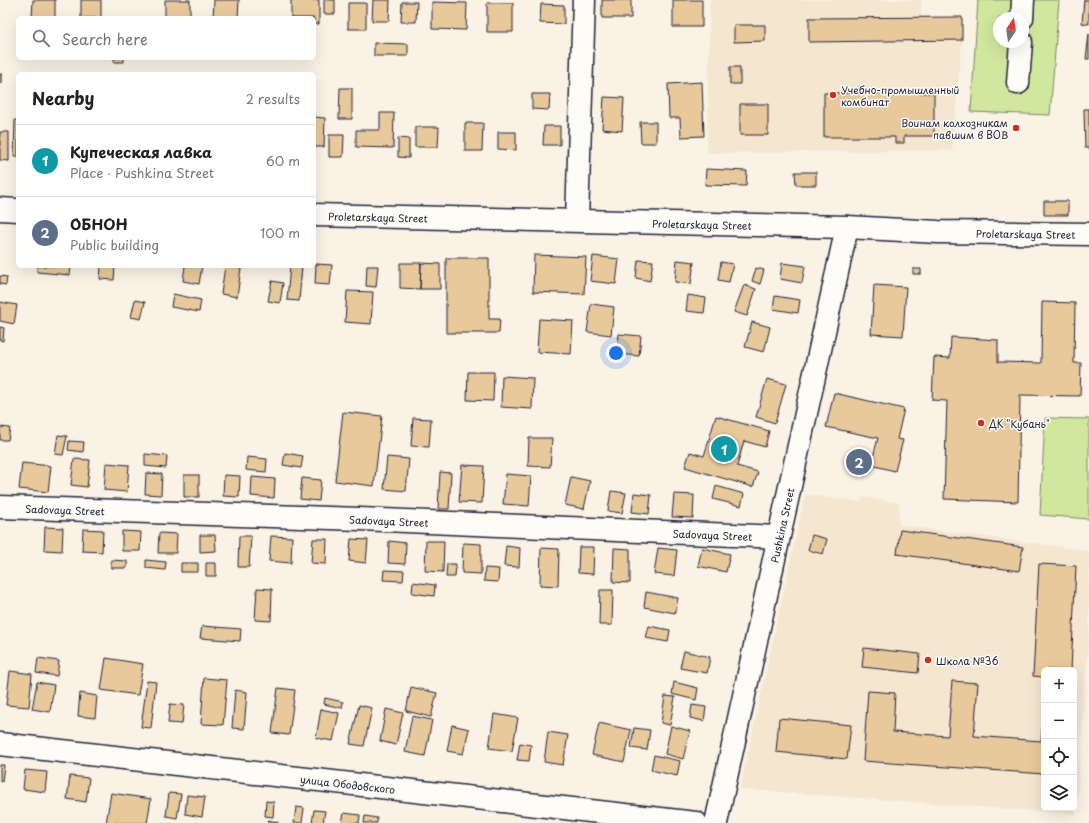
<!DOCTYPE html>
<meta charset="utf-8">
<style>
:root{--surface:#fff;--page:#f2f2f2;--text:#222;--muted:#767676;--line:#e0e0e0;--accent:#c8321e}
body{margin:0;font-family:"Playpen Sans",sans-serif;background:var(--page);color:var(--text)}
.controls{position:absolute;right:12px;bottom:12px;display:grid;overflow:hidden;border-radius:6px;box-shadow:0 4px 16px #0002}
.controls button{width:36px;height:36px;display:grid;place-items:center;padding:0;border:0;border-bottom:1px solid var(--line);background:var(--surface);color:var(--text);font:20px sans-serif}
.compass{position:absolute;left:993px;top:12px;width:36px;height:36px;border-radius:50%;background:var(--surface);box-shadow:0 4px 16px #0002;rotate:13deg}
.you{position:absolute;left:616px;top:353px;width:14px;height:14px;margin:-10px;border:3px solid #fff;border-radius:50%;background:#1a73e8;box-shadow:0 0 0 6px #1a73e833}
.badge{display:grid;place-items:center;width:26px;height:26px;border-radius:50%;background:var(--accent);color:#fff;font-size:13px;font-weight:700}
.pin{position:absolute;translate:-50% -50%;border:2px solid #fff;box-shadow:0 1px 4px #0006}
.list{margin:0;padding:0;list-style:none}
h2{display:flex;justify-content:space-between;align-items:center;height:52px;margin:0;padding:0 16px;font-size:17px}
h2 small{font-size:13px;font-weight:400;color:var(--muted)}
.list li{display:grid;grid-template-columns:26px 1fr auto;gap:12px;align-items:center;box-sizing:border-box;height:72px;padding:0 16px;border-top:1px solid var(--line)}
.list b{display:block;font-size:15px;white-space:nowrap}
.list p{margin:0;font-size:13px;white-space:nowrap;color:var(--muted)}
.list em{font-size:13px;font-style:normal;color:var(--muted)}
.icon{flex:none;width:22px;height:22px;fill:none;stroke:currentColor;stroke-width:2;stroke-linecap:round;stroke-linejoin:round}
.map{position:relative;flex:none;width:1089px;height:823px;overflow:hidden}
.search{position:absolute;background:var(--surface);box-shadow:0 4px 16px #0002;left:16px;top:16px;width:300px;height:44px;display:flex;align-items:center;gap:10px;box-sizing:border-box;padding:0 14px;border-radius:6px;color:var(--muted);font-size:15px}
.panel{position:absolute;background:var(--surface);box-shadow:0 4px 16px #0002;left:16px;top:72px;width:300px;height:196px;border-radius:6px}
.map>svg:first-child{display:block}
.built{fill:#f4e6cf;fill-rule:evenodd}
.green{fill:#d0e89d;stroke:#79856c}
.building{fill:#e8c99b;stroke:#22223b}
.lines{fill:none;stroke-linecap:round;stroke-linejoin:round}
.minor-casing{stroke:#22223b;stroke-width:25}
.minor{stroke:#fdfcf7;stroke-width:22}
.poi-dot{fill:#c8321e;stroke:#fdfcf7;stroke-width:1.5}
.labels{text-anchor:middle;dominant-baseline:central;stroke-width:3;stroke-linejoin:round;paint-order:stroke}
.poi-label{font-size:10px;fill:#22223b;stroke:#fdfcf7;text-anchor:start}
.street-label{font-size:10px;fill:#22223b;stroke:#fdfcf7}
</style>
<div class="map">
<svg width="1089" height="823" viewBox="0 0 1089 823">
<rect width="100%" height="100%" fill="#f9f2e5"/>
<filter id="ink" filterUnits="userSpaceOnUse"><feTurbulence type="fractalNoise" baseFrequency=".025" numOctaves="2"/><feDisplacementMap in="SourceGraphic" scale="8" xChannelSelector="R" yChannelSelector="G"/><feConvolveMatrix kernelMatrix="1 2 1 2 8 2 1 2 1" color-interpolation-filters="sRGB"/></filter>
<g filter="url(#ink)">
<!-- built -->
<path class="built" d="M710,0H921V17H962V40L952,150L707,153Z
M805,495L861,502L863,497L899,503V525L1089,551V631L1076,814L740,789ZM1044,670H1074V808H1044Z"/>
<!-- green -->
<path class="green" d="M978,0H1017L1016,18H999V42H1015L1026,86L1031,0H1059L1050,115L971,112Z
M1045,418L1089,419V519L1040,515Z"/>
<!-- building -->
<path class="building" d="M33,0H55V18H32Z
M81,0H101V18H81Z
M165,0H190V18H165Z
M214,0H239L238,18H213Z
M291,0H319V24H314V18H291Z
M324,0H335V14H324Z
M373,0H390L389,21H372Z
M602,0H631V18H602Z
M673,0H702V27H673Z
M1084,0H1089V24L1082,23Z
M402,2H417L416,22H401Z
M432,2L467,3L466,30L432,29Z
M348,3H366V29H348Z
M487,3H513V32H487Z
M541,4L564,5V24L540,23Z
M962,17V40L809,42V18Z
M734,25H765V41L734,42Z
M1089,34V59H1086Z
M374,43L408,44V56H374Z
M114,58H124V62H114Z
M730,67H740V84H730Z
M0,74H2V83H0Z
M702,82L704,136L681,137L680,118H669L668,84Z
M340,88H352V119H339Z
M824,93H934V136H904V143H895V137H824Z
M532,94H550L549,110L532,109Z
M604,97L624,98L622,131L602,129Z
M740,104H768V135H740Z
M1084,109H1089V148H1085Z
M380,113H394L393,148L356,147V130H380Z
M314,117L325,118L324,147H314Z
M15,120H18V157H14Z
M640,122H656V143H641Z
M465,123H483L482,151H465Z
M544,126H560V145H543Z
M415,127H439L438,147H415Z
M0,132H9V161L0,160Z
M498,132H516V150L498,149Z
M329,135H344L343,157H329Z
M398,138L409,139V158L398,157Z
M706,169L747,171L746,186L705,185Z
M795,172H816V185H796Z
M1044,201H1068V215H1044Z
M534,255L586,257L584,294L533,292Z
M593,256L619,259L616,284L590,281Z
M446,258H489V319H500L499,333H446Z
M638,260L653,261L650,281L636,278Z
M677,260L694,262L691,284L675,282Z
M721,262L733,264L729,282L718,280Z
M400,263H421L420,289L400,288Z
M421,263L440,264V289H420Z
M782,263L805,266L802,283L780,279Z
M316,264L332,265L330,285L315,284Z
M38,266H71L70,275L37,272Z
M101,266H115L114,280L100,279Z
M185,266H202L199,284L183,281Z
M225,266L241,268L237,297L221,294Z
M290,266H302L299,301L287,300Z
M367,266H378L376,287L366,286Z
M756,268L764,270L760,284L752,281Z
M913,269H921V274H913Z
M0,276L7,277L6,285L0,284Z
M272,281L283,283L280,303L268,301Z
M744,285L756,289L747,316L734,312Z
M874,285L906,287L903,336L871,334Z
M347,291L373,292L371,324L345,322Z
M173,294L201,300L199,312L171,307Z
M688,295L706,298L704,313L686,311Z
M775,296L800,300L798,313L773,309Z
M135,300L145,302L141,319L131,317Z
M0,302L17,305L14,324L0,321Z
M1042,302L1075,303L1074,363H1081L1080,396L1020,395L1018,502L944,499L947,401L932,400L934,357L950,358L951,337L998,340V362L1041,363Z
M591,304L614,307L611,335L587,332Z
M539,319L573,321L571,354L537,352Z
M752,322L770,327L764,352L745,347Z
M0,327L4,328L3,341L0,340Z
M619,334L641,336L639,356L617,354Z
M468,372H494L493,401L467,400Z
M502,376L533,378L532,409L501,407Z
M767,379L786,384L775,423L756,417Z
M834,393L904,409L897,439L903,440L895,471L871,465L878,438L826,427Z
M343,412L382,416L374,486L335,481Z
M716,416L769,431L765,447L744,441L737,466L758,472L753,487L685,467L690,452L704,456Z
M413,418L431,419L429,447L411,446Z
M0,427L10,428L8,440H0Z
M58,435L67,436L63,455L55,454Z
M529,438H552L550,467L528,466Z
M69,441L84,442L83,452L68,450Z
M285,453L303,456L301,468L283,465Z
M145,454L167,456L166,468L145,466Z
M247,457L267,459L266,472L246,470Z
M387,457L409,459L406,491L384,489Z
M74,459L90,460L87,487L71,485Z
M22,463L51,466L48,492L19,489Z
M106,463L129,465L127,492L104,490Z
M462,465L484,466L482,503L459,502Z
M440,472L451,473L449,509H438Z
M146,473L162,474L161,495L145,494Z
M506,474L531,476L529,506L503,504Z
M184,475H199V497H184Z
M224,475L240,476L239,497L223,496Z
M252,477L275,479L274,498L251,496Z
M571,477L590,481L584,509L565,505Z
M302,478L321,480L319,501L300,499Z
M716,486L744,494L741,506L713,499Z
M611,491L626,493L622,513L608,511Z
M634,493L651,495L649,514L632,512Z
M674,494L694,495L693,518L672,517Z
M45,527L63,528L62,551L44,550Z
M83,529L103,530L102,552L82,551Z
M900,530L1023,547L1019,571L897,554Z
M122,531L141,532L140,551H122Z
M159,533L177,534L176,553H158Z
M200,535H215L216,551L200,552Z
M812,535L827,539L823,554L808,550Z
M239,536H251L249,567H238Z
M271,536L292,537L291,563L269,561Z
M313,539H327L326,564L311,563Z
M351,539L368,540L366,563L349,561Z
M389,541L406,543L405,564L388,563Z
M426,541H444L443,572L425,571Z
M463,543L481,544V574L462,573Z
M506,546L520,548L519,567L504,566Z
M579,547H594L593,574L578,573Z
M541,548L559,549L558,586L540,585Z
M614,548L630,549V583L613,582Z
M658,548L677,550L674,576L654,574Z
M702,548L730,554L726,572L698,566Z
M111,560L127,561V568H111Z
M146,560L166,562L165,570L146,568Z
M181,563H198V572H181Z
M206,563H216V576H206Z
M447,564H456L455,577H446Z
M1039,564L1076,566L1071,670H1044V677L1033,676Z
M485,568L499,569L498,582L484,581Z
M384,570L404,571L403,581L383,580Z
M413,582L435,585L434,596L412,593Z
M257,588L272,589L271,621L255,620Z
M600,590H613L612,625H599Z
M646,592L678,598L675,613L644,607Z
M202,626L241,629L240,641L200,638Z
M649,626L670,630L668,642L646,638Z
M864,648L920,654L918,673L862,667Z
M684,651L710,657L707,673L680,668Z
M38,658L59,661L57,676L36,673Z
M106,658L143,664L138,695L101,690Z
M10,671L32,674L29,707L6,705Z
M204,678L227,680L223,725L201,724Z
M147,681L156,682L151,728L141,727Z
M952,681L978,683L974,736L1041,741L1044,706V774L863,761L868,691L895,693L893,732L948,736Z
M37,682L54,685L50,712L32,709Z
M674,682L698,688L696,700L672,694Z
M411,687L437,693L431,717L406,711Z
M278,688L295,690L289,735L272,733Z
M235,690L247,692L244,729L232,728Z
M80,693L97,696L95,718L78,716Z
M665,696L675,697L670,725L661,723Z
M325,698L343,702L342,708L324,704Z
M170,704L184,705L182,724L168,723Z
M359,705L372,708L364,746L350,744Z
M692,705L706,707L704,721L690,718Z
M321,709L339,713L333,741L316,738Z
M386,709L403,713L396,745L380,741Z
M494,714L518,718L512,751L489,748Z
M412,716L432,720L425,756L405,752Z
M779,718L851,725L847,759L776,752Z
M599,723L631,730L624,762L592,755Z
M452,725L469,729L463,754L447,751Z
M671,726L690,731L683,759L665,754Z
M634,728L650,730L647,750L631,748Z
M548,732L568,735L563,765L544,762Z
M520,743L531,745L529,761L517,760Z
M654,755L680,761L677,776L651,770Z
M0,765H4L2,782L0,781Z
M25,770L47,772L45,792L23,789Z
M70,776L89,778L86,802L67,799Z
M111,793L151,799L147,823H106Z
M169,793L181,794L177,818L166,816Z
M187,795L205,797L202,817L185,814Z
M266,801L274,802L273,817L265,816Z
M296,807L304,808L302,823H294Z
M314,810L325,811L323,823H312Z
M344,813L360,815L359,823H342Z
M365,816L377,818V823H364Z
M268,820L278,822V823H267Z"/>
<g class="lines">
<!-- minor casing -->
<g class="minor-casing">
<g id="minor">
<path d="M1022,18L1023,0"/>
<path d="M1018,83L1021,42"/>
<path d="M0,209L18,210"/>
<path id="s1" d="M314,215L847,227L938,232L1089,234"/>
<path d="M577,220L584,0"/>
<path id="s2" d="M0,507L360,519L778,537"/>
<path id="s3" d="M0,744L696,823"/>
<path id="s4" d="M716,823L847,227"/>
</g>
</g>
<!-- minor -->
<use href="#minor" class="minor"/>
</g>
</g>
<!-- markers -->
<g class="poi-dot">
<circle cx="833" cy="95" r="4"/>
<circle cx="1016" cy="128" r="4"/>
<circle cx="981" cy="423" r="4"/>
<circle cx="928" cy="660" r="4"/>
</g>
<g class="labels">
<!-- poi labels -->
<g class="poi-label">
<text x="841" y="89">Учебно-промышленный<tspan x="841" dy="12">комбинат</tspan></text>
<text x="1008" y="122" text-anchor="end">Воинам колхозникам<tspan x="1008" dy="12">павшим в ВОВ</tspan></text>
<text x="989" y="423">ДК "Кубань"</text>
<text x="936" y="660">Школа №36</text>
</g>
<!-- street labels -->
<g class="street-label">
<text stroke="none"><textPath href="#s1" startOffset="64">Proletarskaya Street</textPath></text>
<text stroke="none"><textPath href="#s1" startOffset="388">Proletarskaya Street</textPath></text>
<text stroke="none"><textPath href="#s1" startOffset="712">Proletarskaya Street</textPath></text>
<text stroke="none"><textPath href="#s2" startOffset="65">Sadovaya Street</textPath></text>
<text stroke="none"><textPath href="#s2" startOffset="389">Sadovaya Street</textPath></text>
<text stroke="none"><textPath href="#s4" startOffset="305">Pushkina Street</textPath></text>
<text stroke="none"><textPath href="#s2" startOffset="713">Sadovaya Street</textPath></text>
<text stroke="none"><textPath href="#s3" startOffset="350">улица Ободовского</textPath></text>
</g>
</g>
</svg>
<div class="controls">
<button>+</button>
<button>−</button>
<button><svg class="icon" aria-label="locate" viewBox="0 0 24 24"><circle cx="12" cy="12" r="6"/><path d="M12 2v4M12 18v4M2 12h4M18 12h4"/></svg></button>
<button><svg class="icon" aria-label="layers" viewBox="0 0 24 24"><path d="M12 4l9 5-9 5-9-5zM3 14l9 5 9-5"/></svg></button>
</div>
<svg class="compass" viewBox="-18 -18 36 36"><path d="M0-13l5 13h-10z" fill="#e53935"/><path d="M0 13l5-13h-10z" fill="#767676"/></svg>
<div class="you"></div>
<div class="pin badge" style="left:724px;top:449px;background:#0f9aa8">1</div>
<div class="pin badge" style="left:859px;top:462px;background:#5c6f8a">2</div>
<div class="search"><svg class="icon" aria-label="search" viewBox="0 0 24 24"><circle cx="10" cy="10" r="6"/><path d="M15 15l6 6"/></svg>Search here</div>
<section class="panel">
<h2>Nearby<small>2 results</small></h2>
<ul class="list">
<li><span class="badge" style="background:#0f9aa8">1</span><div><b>Купеческая лавка</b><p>Place · Pushkina Street</p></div><em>60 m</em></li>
<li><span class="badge" style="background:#5c6f8a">2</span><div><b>ОБНОН</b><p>Public building</p></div><em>100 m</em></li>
</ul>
</section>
</div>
